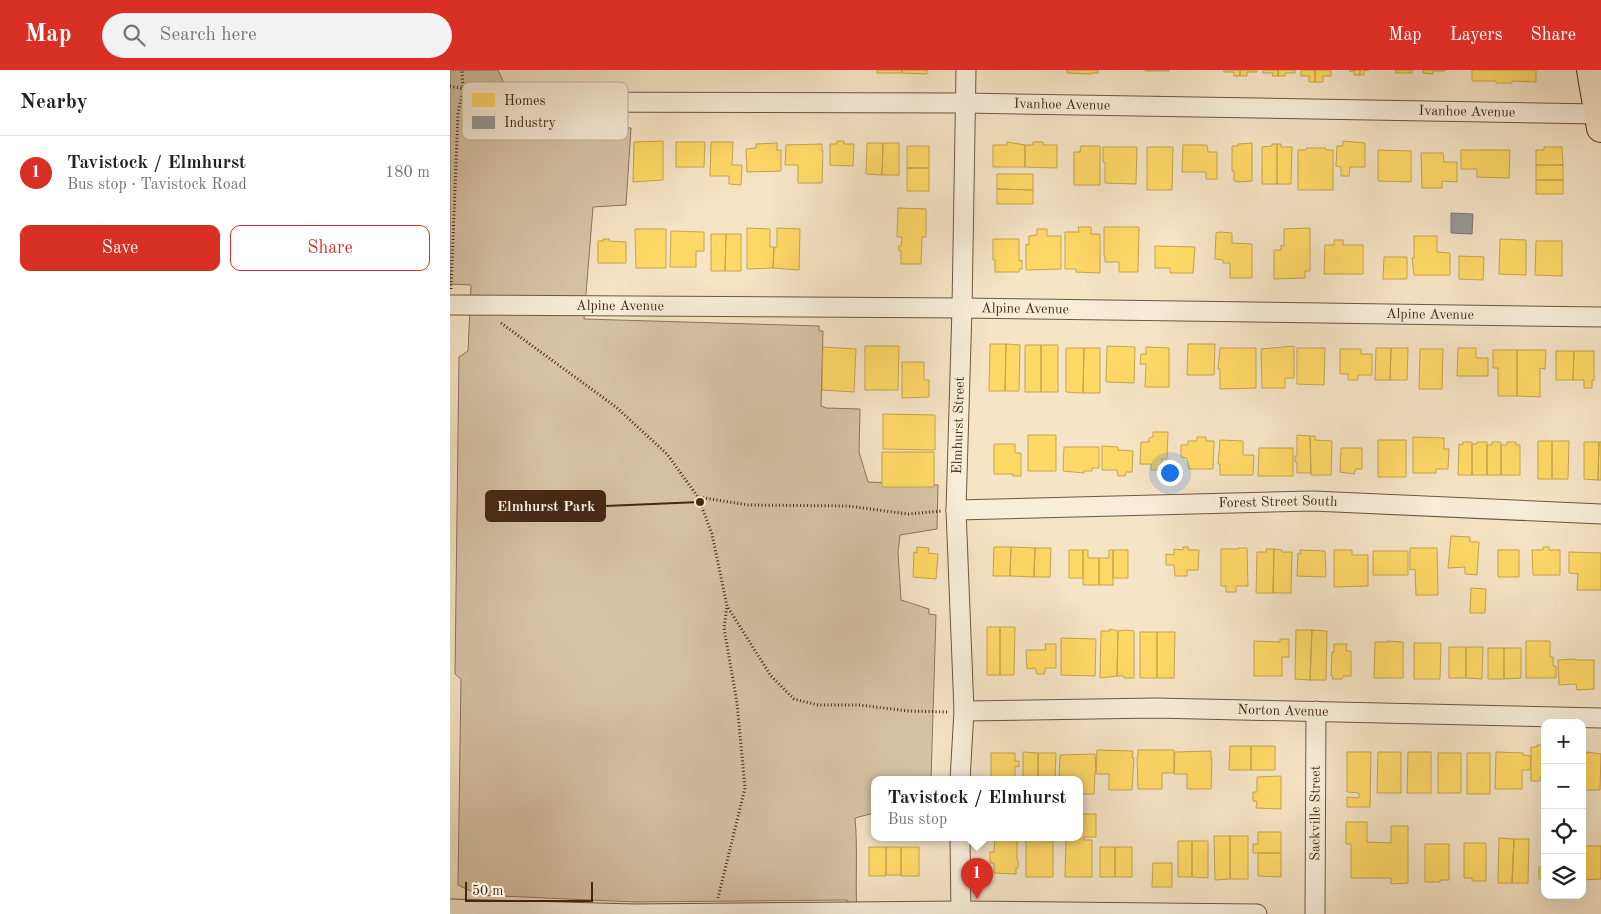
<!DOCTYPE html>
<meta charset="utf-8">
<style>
:root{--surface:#fff;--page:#f2f2f2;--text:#202124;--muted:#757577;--line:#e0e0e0;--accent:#d93025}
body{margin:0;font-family:"Old Standard TT",serif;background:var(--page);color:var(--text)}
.controls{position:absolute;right:15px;bottom:15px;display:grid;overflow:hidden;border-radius:10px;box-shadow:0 5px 20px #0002}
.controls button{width:45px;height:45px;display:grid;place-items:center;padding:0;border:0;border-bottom:1px solid var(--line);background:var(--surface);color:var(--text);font:25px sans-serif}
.scale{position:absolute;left:15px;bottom:12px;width:128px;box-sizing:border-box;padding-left:5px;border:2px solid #422713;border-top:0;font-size:14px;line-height:18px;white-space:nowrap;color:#422713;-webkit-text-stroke:4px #f8edd9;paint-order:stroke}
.you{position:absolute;left:719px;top:402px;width:18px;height:18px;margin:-12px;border:4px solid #fff;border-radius:50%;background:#1a73e8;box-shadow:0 0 0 8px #1a73e833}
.badge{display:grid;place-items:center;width:32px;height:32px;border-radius:50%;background:var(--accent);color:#fff;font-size:16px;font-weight:700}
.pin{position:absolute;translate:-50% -41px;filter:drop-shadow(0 1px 2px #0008)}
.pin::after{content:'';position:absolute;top:26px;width:18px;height:15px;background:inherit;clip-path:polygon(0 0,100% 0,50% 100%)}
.popup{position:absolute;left:421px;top:706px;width:212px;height:65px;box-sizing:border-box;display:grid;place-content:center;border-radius:10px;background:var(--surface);filter:drop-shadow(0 1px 4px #0005);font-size:16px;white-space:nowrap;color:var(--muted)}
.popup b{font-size:19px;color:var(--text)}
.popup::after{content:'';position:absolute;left:50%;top:100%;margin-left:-10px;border:10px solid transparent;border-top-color:var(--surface)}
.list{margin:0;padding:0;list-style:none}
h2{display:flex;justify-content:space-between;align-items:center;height:65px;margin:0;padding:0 20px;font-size:21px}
h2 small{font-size:16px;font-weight:400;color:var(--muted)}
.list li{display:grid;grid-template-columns:32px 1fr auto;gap:15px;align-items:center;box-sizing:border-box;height:75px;padding:0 20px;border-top:1px solid var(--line)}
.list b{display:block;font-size:19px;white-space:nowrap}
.list p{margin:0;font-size:16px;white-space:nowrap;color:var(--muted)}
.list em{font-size:16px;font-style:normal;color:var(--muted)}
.actions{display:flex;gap:10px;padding:15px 20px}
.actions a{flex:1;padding:11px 0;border:1px solid var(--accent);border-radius:10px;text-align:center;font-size:18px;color:var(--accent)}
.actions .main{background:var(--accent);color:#fff}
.icon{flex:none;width:28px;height:28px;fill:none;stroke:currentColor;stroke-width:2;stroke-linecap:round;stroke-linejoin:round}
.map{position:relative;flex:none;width:1151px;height:844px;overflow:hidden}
header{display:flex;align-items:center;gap:30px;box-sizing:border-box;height:70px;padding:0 25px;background:var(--accent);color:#fff}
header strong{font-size:24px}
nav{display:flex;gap:28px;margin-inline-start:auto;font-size:18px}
.search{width:350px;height:45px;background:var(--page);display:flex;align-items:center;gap:12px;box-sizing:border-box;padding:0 18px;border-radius:28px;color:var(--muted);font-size:19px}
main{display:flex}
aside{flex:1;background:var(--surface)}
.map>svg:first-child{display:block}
.green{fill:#d7c4a7;stroke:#8c765d}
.homes{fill:#ffd966;stroke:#c6a44d}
.industry{fill:#999;stroke:#7f7771}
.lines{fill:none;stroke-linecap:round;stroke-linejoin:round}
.minor-casing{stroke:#6f5640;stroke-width:21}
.primary-casing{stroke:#422713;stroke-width:30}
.path{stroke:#422713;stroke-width:3;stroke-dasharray:1 2.5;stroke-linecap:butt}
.minor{stroke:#f8edd9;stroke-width:19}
.primary{stroke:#f5e4c5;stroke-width:28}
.labels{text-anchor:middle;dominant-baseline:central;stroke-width:5;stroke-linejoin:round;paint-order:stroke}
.street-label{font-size:14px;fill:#422713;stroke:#f8edd9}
.key{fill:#f8edd9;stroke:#c1b29e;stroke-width:1}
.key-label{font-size:14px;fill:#422713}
.leader{fill:none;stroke:#422713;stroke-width:2}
.callout-dot{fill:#422713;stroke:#f8edd9;stroke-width:2}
.callout{fill:#422713;stroke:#422713;stroke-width:2}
.callout-label{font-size:15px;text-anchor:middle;font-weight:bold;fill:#fff}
</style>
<header>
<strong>Map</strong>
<div class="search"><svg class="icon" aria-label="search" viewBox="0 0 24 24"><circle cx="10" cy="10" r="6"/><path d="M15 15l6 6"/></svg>Search here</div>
<nav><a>Map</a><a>Layers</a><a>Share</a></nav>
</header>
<main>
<aside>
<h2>Nearby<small></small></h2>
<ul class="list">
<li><span class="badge">1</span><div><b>Tavistock / Elmhurst</b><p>Bus stop · Tavistock Road</p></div><em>180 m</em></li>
</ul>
<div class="actions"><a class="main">Save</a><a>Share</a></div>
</aside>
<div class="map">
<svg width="1151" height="844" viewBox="0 0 1151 844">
<rect width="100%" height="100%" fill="#f5e4c5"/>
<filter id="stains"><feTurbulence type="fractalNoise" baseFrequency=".004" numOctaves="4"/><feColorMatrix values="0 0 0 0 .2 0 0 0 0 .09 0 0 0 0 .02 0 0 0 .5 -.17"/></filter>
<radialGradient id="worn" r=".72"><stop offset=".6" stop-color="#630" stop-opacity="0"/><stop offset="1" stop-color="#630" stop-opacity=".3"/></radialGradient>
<!-- green -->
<path class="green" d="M0,0H48L70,50L141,57L181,58L176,135L143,137L134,249L369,256V261H373L371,336L376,338L410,339L409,382L418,412L488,415L487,459L450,465L448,482L451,530L479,539V544L486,545L481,710H424V743L405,748C408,780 405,812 407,844H400L397,830L185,832L29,825L8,815L11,609L5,604L9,287L18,281L21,215L0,214Z"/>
<!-- homes -->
<path class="homes" d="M427,0H452V3H427Z
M452,0H477V4L452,3Z
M617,0H648V3H641V4L617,3Z
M695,0H719V1H695Z
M774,0H790V6H784V2H774Z
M790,0H807V2H797V6H790Z
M813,0H828V6H822L823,3H813Z
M828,0H845V3H835V6H828Z
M851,0H865V12H859V6H851Z
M865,0H881V6H873V12H865Z
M910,0H919L914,1V5H910Z
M910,0V5H904V1H899Z
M946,0H962V3H945Z
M973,0H995V1H983V4L973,3Z
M1022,0H1086V12L1062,11V13H1046V11H1022Z
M213,71V110L183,112L184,72Z
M387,71H394V74H404L403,96L380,95V74H387Z
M893,71L915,73V97H900L899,106H891V97L886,96L887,76H893Z
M226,72H255L254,97H226Z
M261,72H283L282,95H292L291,115L279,114V106H260Z
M557,72L575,75V97H543V75H557Z
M583,72H593V75H607V98L575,97V75H583Z
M327,73V80H331V101L297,102L296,79L306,78V74Z
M417,73H433L432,105L416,104Z
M433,73H449V105H432Z
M802,73V111L787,112V111H784V101H782V76H788V74Z
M372,74V81H373L372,113H348V95H335L336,75Z
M822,74H827V114H812V77L822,76Z
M827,74H831V77H842L841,114H827Z
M733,75H757L758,82H767V109H756V102H732Z
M457,76H479V98H457Z
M631,76H650V115H624V82H630Z
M653,77H687L686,114L655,113V92H653Z
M697,77H723L722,120H697Z
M1094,77H1112L1113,95H1086V80H1094Z
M856,78H876V80H883V120H848V80H856Z
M928,80L961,81V112L928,111Z
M1011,80H1060L1059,108L1027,107V99H1011Z
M971,83H993L994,92H1007V112L992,111V118H972Z
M1086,95H1113V110H1086Z
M457,98H479V121H457Z
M547,104H583V120L547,119Z
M1086,110H1113V124H1086Z
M547,119L583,120V134H547Z
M448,138L476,139V167H472L471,194H451V181H449V176H451L452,167H447Z
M628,157H641V164H650V203L626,202V199H615V162H629Z
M654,157H689L688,202H669V192H655V186H654Z
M297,158L320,159V177H324L323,198L297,199Z
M327,158L350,159L349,200L323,198L324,177H327Z
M860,158V201H855V208L824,209V180H831V175L834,176V159Z
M185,159H216V198H186Z
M587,159H597V166H611V199L576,200V174L579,175V166L587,165Z
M221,161L254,162V181H246V197H220Z
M770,162L782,163V173L802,174V208H780V193H773V190L765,189L766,163Z
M261,164H276L275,201H261Z
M276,164H291V201H275Z
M964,166H987V182L1000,183V205H964L962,188H964Z
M153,169H159V171L176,172V193H148V171H153Z
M543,169H569V191L572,190V199H569V202H545V190H543Z
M1050,169L1076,170V205L1049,204Z
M884,170H893V175H913V204H874L875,175H884Z
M1086,171H1112V206L1085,205Z
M705,176L745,177L743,203H720V198H705Z
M1009,186L1034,187L1033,210L1009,209Z
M934,187H957V209H933Z
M540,274H556L555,321H539Z
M556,274L570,275L569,321H555Z
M738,274H765L764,305H737Z
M575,275H591V322H575Z
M591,275H608V322H591Z
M415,276H449L448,320H415Z
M657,276L685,277L684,313L656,312Z
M844,276V308H835V318H812L811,279Z
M373,277L406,279L404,322L372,320Z
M696,277L719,278V317H695L696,294H690L691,284H696Z
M616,278H634L633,323L616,322Z
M634,278H650V323H633Z
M770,278H806V318L770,319V299H768Z
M847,278H875L874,315L847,314Z
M926,278H941L940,310H925Z
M941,278H958L957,310H940Z
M1008,278H1026V288H1038V306H1007Z
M890,279H911V284H922V305H908V310H898V304H890Z
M970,279H993L992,319H969Z
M1043,280H1067V326H1048V298H1043Z
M1067,280H1096L1095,299L1090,298V327L1067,326Z
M1106,281H1124L1123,310H1106Z
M1124,281H1144V310H1142V318H1134V310H1123Z
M452,292H474V310H479V327L452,328Z
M433,344L485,345V380L433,379Z
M703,362H718L717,389H712L711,400H701V394H690L691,372H699V368L703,367Z
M578,365H606V401H578Z
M847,365L860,366L861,403H847V392H845V386H847Z
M860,366H865V370L882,371L881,405H861Z
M747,367H756V371H764L763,399H739L737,388L731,387V375H738V371H747Z
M963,367L994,368V379H999L998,399H986V403H963Z
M770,370L793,371V385H804L803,405H770V394H768Z
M928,370H956V407H928Z
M1088,371H1102V409H1088Z
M1102,371H1119L1118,409H1102Z
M1013,372H1022V405H1008L1009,374L1013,375Z
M1027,372H1037V405H1022V374H1027Z
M1042,372H1051V405H1037V375H1042Z
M1057,372H1066V375H1070V405H1051V375H1057Z
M1134,372H1149L1148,410L1134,409Z
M1149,372H1151V410H1148Z
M544,374H565V383H571V406H563V404H544Z
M652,376L668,377V380L683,381L682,402H676L675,406H668L667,400H652Z
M614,377H649V398H642V401H634V403L613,401Z
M809,378H843V406H808Z
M891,378H912V399H906L904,404L890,402Z
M432,382H484V417H432Z
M1001,466L1020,467V472H1029L1027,505L1015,504V497L998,498Z
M467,477L479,478L478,483L488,484L486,509L463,507L464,482L467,483Z
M544,477H561L560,506H543Z
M561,477L585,478L584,507L560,506Z
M733,477H738V480H749L748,500H737V506H725L724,495H716V484L724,485V479L733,480Z
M1093,477H1099V480H1110V505H1083L1082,480H1093Z
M585,478H601L600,507H584Z
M788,478H797L798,516H786V522H776V516H771V479H788Z
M960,478H987L988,525H966L965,499L960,500Z
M816,479H824L823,523H806L807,482H817Z
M824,479L832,480V482H842L841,523H823Z
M619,480H633V508H619Z
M633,480H638V488H649V515H633Z
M659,480H663V515H649V488H659Z
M663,480H678V508H663Z
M850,480L875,481L876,507L847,506L848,483L851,484Z
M884,480H902V485H918V516L884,517Z
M1048,480H1069V507H1048Z
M923,481H958V505H923Z
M1119,482L1151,483V520H1127L1128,504L1119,503Z
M1021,518L1036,519L1035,543H1020Z
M537,557H550V605H537Z
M550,557H565L564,605H550Z
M660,559L668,561L667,606L650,608L651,561H660Z
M675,560L684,561V608H674V606H667L668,561Z
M846,560H862L860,610L845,609Z
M862,560L877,561L876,610H860Z
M690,562H707V608H690Z
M707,562H725L724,608H707Z
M611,568L646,569L645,606L611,605Z
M830,569H839V587H832V606H804V571L830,572Z
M937,571L953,572V608H924L925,572H938Z
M1076,571H1100V587H1103V596H1106V608H1076Z
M964,573H991L990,609H964Z
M595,574H606V598H596L594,604H587L585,598L577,599L576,580H596Z
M884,574H897L896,581H901V606H893L892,609H882L883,606H881L882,582H884Z
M999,577H1016V608H999Z
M1016,577H1033L1032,609L1016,608Z
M1038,578H1054V609H1038Z
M1054,578H1071V608L1054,609Z
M1126,589V590H1144V619L1127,620L1126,614L1109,615L1108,590Z
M1087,675H1095V707H1090V711H1081V677H1087Z
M780,676H801V700H779Z
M801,676H825V700H801Z
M647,680L683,681L682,688H684L682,720H659V704H646Z
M688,680H724V703H712V719H688L687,687H688Z
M761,681V689H762L761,719H737V704H724L725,682Z
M573,682L588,683V710H573Z
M897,682H921L920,737H897V727L909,728V723L897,722Z
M928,682H951V723H927Z
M958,682H981V723H957Z
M1046,682L1073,683V685L1081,686L1080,700H1072V719H1045Z
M1137,682L1151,684L1150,720H1132V683H1138Z
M541,683H565V691H569V697L565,696V708H541Z
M588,683H606L605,710H588Z
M988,683H1011V723H988Z
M1017,683H1040V724H1017Z
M645,684L646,702H645L644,724H630V710H621V708H609L610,685Z
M831,706V739L806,738L807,731H803V722H807V707Z
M541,708H565V710H541Z
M632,744H646V767H634V770H642V807H615L616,770L617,768H630V766L632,765Z
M896,752H917V772L941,773V756H958V813L941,814V808H901V774H896Z
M808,762H831V783H803V774H808Z
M764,766H780V809L765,810Z
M780,766H798V809H780Z
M545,768L567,769V790H568V798H566V804L544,803V793H540V782H544Z
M586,768L603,770V807H576V770L586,769Z
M1049,768L1064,769L1062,813H1048Z
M1064,769H1079L1078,813H1062Z
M728,771H742V807H728Z
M742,771H758V808L742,807Z
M1014,773H1036V811H1022V808H1014Z
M975,774H999V810H990V812H975Z
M1132,776H1151V809L1132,810Z
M419,777H436V806H419Z
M436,777H451V805H436Z
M451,777H469V806H451Z
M650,777H665V807H650Z
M665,777H682V807H665Z
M808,783H831V807L808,806Z
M1095,790V809H1089V797H1094Z
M703,793H722V817H702Z"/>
<!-- industry -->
<path class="industry" d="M1001,143L1023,144L1022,164L1001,163Z"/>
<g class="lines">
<!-- minor casing -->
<g class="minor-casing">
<g id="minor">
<path id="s1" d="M76,32L515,33L1149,44"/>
<path id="s2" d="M0,235L512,238L1151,247"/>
<path id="s3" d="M506,440L863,431L1151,444"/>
<path id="s4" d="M514,641L705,638L1151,648"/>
<path id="s5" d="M510,710L514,641L506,440L512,238L516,0"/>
<path d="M510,768L511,844"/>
<path d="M0,839L185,844L511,841L807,844"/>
<path id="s6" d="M865,844L866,641"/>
</g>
</g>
<!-- primary casing -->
<g class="primary-casing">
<path id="primary" d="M1141,0L1151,58"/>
</g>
<!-- path -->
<path class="path" d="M0,16L60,29
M1,219L8,43L13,20L12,0
M51,253L166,337L217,384L248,427L298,435L398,436L458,444L491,441
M248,427L262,464L277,536L321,606L344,629L368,635H409L459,641L498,642
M268,828L295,718L287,633L274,558L277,536"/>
<!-- minor -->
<use href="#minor" class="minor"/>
<!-- primary -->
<use href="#primary" class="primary"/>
</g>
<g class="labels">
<!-- street labels -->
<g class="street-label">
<text stroke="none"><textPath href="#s1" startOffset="536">Ivanhoe Avenue</textPath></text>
<text stroke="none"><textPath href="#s1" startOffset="941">Ivanhoe Avenue</textPath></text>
<text stroke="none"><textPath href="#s2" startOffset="170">Alpine Avenue</textPath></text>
<text stroke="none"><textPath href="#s2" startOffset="575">Alpine Avenue</textPath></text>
<text stroke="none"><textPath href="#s2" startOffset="980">Alpine Avenue</textPath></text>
<text stroke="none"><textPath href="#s5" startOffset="355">Elmhurst Street</textPath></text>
<text stroke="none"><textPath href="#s3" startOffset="322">Forest Street South</textPath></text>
<text stroke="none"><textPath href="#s4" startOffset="319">Norton Avenue</textPath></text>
<text stroke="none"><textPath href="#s6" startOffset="101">Sackville Street</textPath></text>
</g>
</g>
<!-- legend -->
<rect x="12" y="12" width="166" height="58" rx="8" class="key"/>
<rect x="22" y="23" width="23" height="14" fill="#ffd966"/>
<rect x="22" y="46" width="23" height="13" fill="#999"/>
<g class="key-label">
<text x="54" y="35">Homes</text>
<text x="54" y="57">Industry</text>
</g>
<!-- callouts -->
<path class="leader" d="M250 432L155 436"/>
<circle class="callout-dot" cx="250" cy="432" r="5"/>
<rect class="callout" x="36" y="421" width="119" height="30" rx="5"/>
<g class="callout-label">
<text x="96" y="441">Elmhurst Park</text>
</g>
<rect width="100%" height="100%" filter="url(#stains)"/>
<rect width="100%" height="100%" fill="url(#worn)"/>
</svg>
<div class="controls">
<button>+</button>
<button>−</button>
<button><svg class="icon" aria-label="locate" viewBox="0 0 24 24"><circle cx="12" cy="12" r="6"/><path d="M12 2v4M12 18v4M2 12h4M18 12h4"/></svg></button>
<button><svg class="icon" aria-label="layers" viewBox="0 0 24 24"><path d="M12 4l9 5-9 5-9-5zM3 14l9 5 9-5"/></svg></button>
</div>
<div class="scale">50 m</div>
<div class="you"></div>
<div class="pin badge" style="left:527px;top:829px">1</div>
<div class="popup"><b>Tavistock / Elmhurst</b>Bus stop</div>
</div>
</main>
